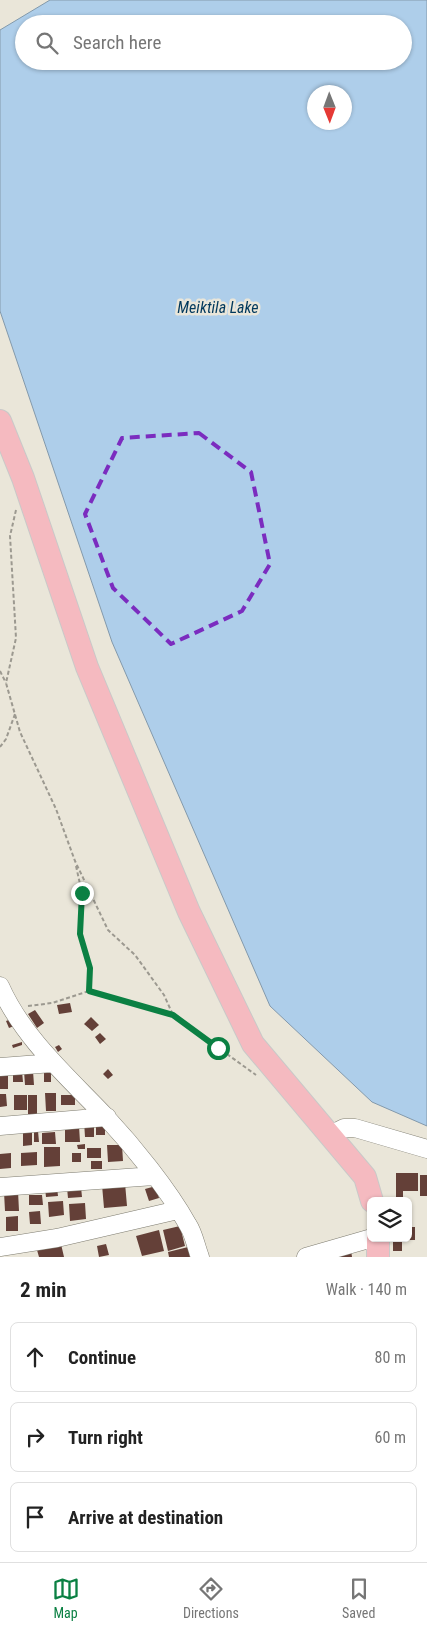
<!DOCTYPE html>
<meta charset="utf-8">
<style>
:root{--surface:#fff;--page:#f6f6f6;--text:#222;--muted:#767676;--line:#e0e0e0;--accent:#0b8043}
body{margin:0;font-family:"Roboto Condensed",sans-serif;background:var(--page);color:var(--text)}
.controls{position:absolute;right:15px;bottom:15px;display:grid;overflow:hidden;border-radius:8px;box-shadow:0 1px 4px #0004}
.controls button{width:45px;height:45px;display:grid;place-items:center;padding:0;border:0;border-bottom:1px solid var(--line);background:var(--surface);color:var(--text);font:25px sans-serif}
.compass{position:absolute;left:307px;top:85px;width:45px;height:45px;border-radius:50%;background:var(--surface);box-shadow:0 1px 4px #0004;rotate:179deg}
.stop{position:absolute;width:15px;height:15px;margin:-11px;border:4px solid #0b8043;border-radius:50%;background:#fff}
.stop.end{background:#0b8043;border-color:#fff;box-shadow:0 1px 5px #0008}
.list{margin:0;padding:0;list-style:none}
h2{display:flex;justify-content:space-between;align-items:center;height:65px;margin:0;padding:0 20px;font-size:21px}
h2 small{font-size:16px;font-weight:400;color:var(--muted)}
.list li{display:grid;grid-template-columns:32px 1fr auto;gap:15px;align-items:center;box-sizing:border-box;height:70px;margin:0 10px 10px;padding:0 10px;border:1px solid var(--line);border-radius:8px}
.list b{display:block;font-size:19px;white-space:nowrap}
.list em{font-size:16px;font-style:normal;color:var(--muted)}
.icon{flex:none;width:28px;height:28px;fill:none;stroke:currentColor;stroke-width:2;stroke-linecap:round;stroke-linejoin:round}
.map{position:relative;flex:none;width:427px;height:1257px;overflow:hidden}
.search{position:absolute;background:var(--surface);box-shadow:0 1px 4px #0004;left:15px;right:15px;top:15px;height:55px;display:flex;align-items:center;gap:12px;box-sizing:border-box;padding:0 18px;border-radius:28px;color:var(--muted);font-size:19px}
.sheet{height:305px;background:var(--surface)}
nav{display:flex;justify-content:space-around;align-items:center;box-sizing:border-box;height:70px;border-top:1px solid var(--line);background:var(--surface);font-size:14px;color:var(--muted)}
nav a{display:grid;justify-items:center;gap:2px}
nav .on{color:var(--accent)}
.map>svg:first-child{display:block}
.water{fill:#aeceea;stroke:#8399ab;fill-rule:evenodd}
.building{fill:#644038}
.lines{fill:none;stroke-linecap:round;stroke-linejoin:round}
.minor-casing{stroke:#7e7c70;stroke-width:19}
.major-casing{stroke:#c9c9c8;stroke-width:24}
.path{stroke:#9c9990;stroke-width:2;stroke-dasharray:4 2.5;stroke-linecap:butt}
.minor{stroke:#fff;stroke-width:18}
.major{stroke:#f5bac0;stroke-width:22}
.route{stroke:#0b8043;stroke-width:6}
.marked{fill:none;stroke:#7b2cbf;stroke-width:4;stroke-dasharray:10 6;stroke-linejoin:round}
.labels{text-anchor:middle;dominant-baseline:central;stroke-width:5;stroke-linejoin:round;paint-order:stroke}
.water-label{font-size:16px;font-style:italic;fill:#00385c;stroke:#eae6d9}
</style>
<div class="map">
<svg width="427" height="1257" viewBox="0 0 427 1257">
<rect width="100%" height="100%" fill="#eae6d9"/>
<!-- water -->
<path class="water" d="M50,0H427V1126L372,1102L270,1006L112,642L0,311V30ZM24,24H403V61H24ZM314,92H344V122H314Z"/>
<!-- building -->
<path class="building" d="M70,1003L72,1012L59,1014L57,1005Z
M35,1010L44,1023L37,1028L28,1014Z
M91,1017L99,1025L92,1031L84,1024Z
M11,1019L14,1026L9,1028L6,1021Z
M100,1033L106,1039L100,1044L95,1037Z
M22,1042V1045L13,1048L12,1045Z
M59,1045L62,1049L58,1052L55,1047Z
M44,1069H51V1082H44Z
M108,1069L113,1075L108,1079L103,1074Z
M13,1071H22L23,1082H13Z
M24,1071H33L34,1085H25Z
M0,1074H8V1089H0Z
M45,1093H56V1111H46Z
M0,1094H6L7,1106L0,1107Z
M14,1095H27V1110H14Z
M28,1095H37V1114H28Z
M61,1095H75V1105H61Z
M84,1121H94V1137H85Z
M96,1122H105V1135H96Z
M65,1126H79L80,1142H65Z
M34,1131H38L39,1142H34Z
M23,1132H32V1145L23,1146Z
M55,1132L56,1144H42V1133Z
M85,1144V1149H78L77,1145Z
M107,1145H122L123,1161L108,1162Z
M44,1147H60V1166L44,1167Z
M87,1148H101V1158H87Z
M37,1152V1165L21,1166V1153Z
M11,1153V1168L0,1169V1154Z
M72,1153H81V1162H72Z
M91,1161H102V1169H91Z
M396,1173H418V1191H403V1201H396Z
M420,1175H427V1196H420Z
M125,1183L127,1206L104,1208L102,1185Z
M156,1186L159,1198L149,1201L145,1189Z
M57,1187L58,1196L46,1197L45,1188Z
M81,1187L82,1197L68,1198L67,1188Z
M18,1191L19,1211H5L4,1192Z
M29,1195H42L43,1205H29Z
M63,1201L64,1215L49,1217L48,1202Z
M85,1203L86,1219L70,1221L69,1204Z
M40,1211L41,1224H30L29,1212Z
M18,1216V1231H6V1217Z
M180,1226L185,1246L168,1251L163,1230Z
M408,1227H415V1240H408Z
M159,1230L164,1251L142,1256L136,1236Z
M393,1238H402V1251H393Z
M61,1244L64,1257H39L37,1250Z
M106,1244L109,1255L99,1257L97,1246Z
M188,1247L190,1257H169L168,1252Z
M351,1250L352,1257H332Z"/>
<g class="lines">
<!-- minor casing -->
<g class="minor-casing">
<path id="minor" d="M0,986C23,1038 67,1076 105,1116C133,1146 168,1189 188,1225C194,1234 196,1247 200,1257
M0,1067L53,1063
M0,1126L107,1117
M330,1135L344,1128H355L427,1149
M0,1187L154,1176
M0,1247L57,1238L178,1210
M306,1257L372,1238"/>
</g>
<!-- major casing -->
<g class="major-casing">
<path id="major" d="M0,421L23,478L87,667L189,912L253,1044L365,1177L372,1201
M378,1257V1238"/>
</g>
<!-- path -->
<path class="path" d="M16,510L10,536L16,638L6,683L20,732L56,809L75,861L108,930L135,955L164,995L173,1015L256,1075
M0,671L6,683
M0,747L6,739L15,714
M76,866L82,893L80,934L90,968L89,991
M28,1006L52,1003L89,991L173,1015"/>
<!-- minor -->
<use href="#minor" class="minor"/>
<!-- major -->
<use href="#major" class="major"/>
</g>
<g class="lines">
<!-- route -->
<path class="route" d="M82,893L80,934L90,968L89,991L173,1015L218,1048"/>
</g>
<!-- marked area -->
<path class="marked" d="M199,433L251,472L270,564L242,611L171,644L113,588L85,514L122,438Z"/>
<g class="labels">
<!-- water labels -->
<g class="water-label">
<text x="218" y="307">Meiktila Lake</text>
</g>
</g>
</svg>
<div class="controls">
<button><svg class="icon" aria-label="layers" viewBox="0 0 24 24"><path d="M12 4l9 5-9 5-9-5zM3 14l9 5 9-5"/></svg></button>
</div>
<svg class="compass" viewBox="-18 -18 36 36"><path d="M0-13l5 13h-10z" fill="#e53935"/><path d="M0 13l5-13h-10z" fill="#767676"/></svg>
<div class="stop" style="left:218px;top:1048px"></div>
<div class="stop end" style="left:82px;top:893px"></div>
<div class="search"><svg class="icon" aria-label="search" viewBox="0 0 24 24"><circle cx="10" cy="10" r="6"/><path d="M15 15l6 6"/></svg>Search here</div>
</div>
<section class="sheet">
<h2>2 min<small>Walk · 140 m</small></h2>
<ul class="list">
<li><svg class="icon" aria-label="ahead" viewBox="0 0 24 24"><path d="M12 20V5M6 11l6-6 6 6"/></svg><div><b>Continue</b></div><em>80 m</em></li>
<li><svg class="icon" aria-label="right" viewBox="0 0 24 24"><path d="M7 20v-9h11M14 6l5 5-5 5"/></svg><div><b>Turn right</b></div><em>60 m</em></li>
<li><svg class="icon" aria-label="arrive" viewBox="0 0 24 24"><path d="M6 21V4h12l-3 4 3 4H6"/></svg><div><b>Arrive at destination</b></div></li>
</ul>
</section>
<nav>
<a class="on"><svg class="icon" aria-label="map" viewBox="0 0 24 24"><path d="M3 6l6-2 6 2 6-2v14l-6 2-6-2-6 2zM9 4v14M15 6v14"/></svg>Map</a>
<a><svg class="icon" aria-label="directions" viewBox="0 0 24 24"><path d="M12 3l9 9-9 9-9-9zM9 14v-3h6M13 9l2 2-2 2"/></svg>Directions</a>
<a><svg class="icon" aria-label="saved" viewBox="0 0 24 24"><path d="M7 4h10v16l-5-4-5 4z"/></svg>Saved</a>
</nav>
